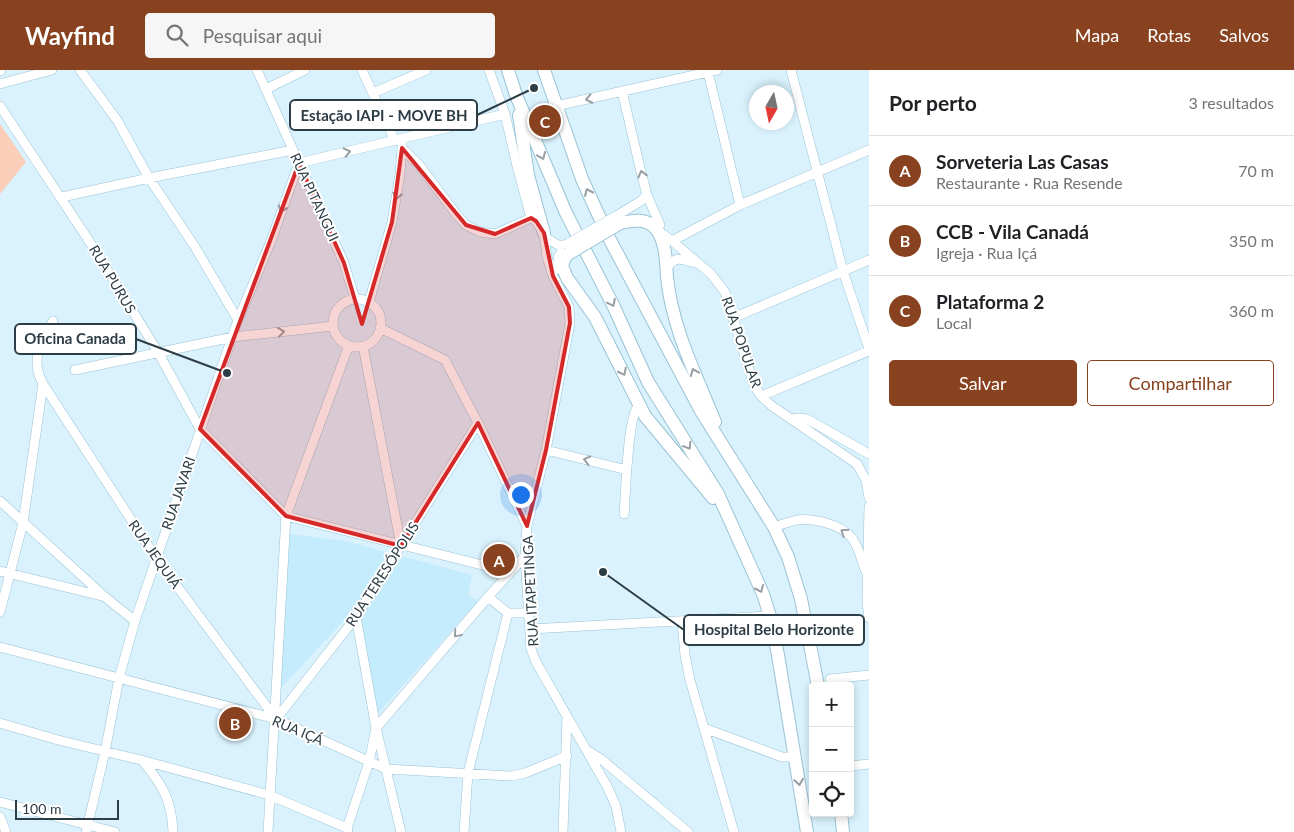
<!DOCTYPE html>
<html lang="pt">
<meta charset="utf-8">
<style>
:root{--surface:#fff;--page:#f6f6f6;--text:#202124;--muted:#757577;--line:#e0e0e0;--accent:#89421f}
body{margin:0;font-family:Lato,sans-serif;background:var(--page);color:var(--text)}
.controls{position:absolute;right:15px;bottom:15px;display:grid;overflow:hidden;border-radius:5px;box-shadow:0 2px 8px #0003}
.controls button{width:45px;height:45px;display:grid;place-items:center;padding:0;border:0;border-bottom:1px solid var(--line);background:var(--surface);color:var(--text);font:25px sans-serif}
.compass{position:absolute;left:749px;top:15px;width:45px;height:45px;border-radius:50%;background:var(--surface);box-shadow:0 2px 8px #0003;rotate:189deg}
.scale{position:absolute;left:15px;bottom:12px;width:104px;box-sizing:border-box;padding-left:5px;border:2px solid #2d3d45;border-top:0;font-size:14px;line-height:18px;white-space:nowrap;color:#2d3d45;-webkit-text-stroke:4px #fff;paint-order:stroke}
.you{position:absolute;left:520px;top:424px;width:18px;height:18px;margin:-12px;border:4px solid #fff;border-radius:50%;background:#1a73e8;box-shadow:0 0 0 8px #1a73e833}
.badge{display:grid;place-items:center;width:32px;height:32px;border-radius:50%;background:var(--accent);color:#fff;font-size:16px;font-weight:700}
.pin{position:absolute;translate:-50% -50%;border:2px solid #fff;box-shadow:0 1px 5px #0006}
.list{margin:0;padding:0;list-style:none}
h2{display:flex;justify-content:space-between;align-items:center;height:65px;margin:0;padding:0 20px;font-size:21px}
h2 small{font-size:16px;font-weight:400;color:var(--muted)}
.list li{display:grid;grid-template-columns:32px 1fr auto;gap:15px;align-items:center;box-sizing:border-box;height:70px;padding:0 20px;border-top:1px solid var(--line)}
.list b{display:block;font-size:19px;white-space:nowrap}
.list p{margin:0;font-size:16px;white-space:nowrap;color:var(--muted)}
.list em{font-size:16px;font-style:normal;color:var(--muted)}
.actions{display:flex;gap:10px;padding:15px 20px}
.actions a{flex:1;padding:11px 0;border:1px solid var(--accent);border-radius:5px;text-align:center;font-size:18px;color:var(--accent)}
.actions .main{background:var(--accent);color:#fff}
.icon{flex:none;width:28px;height:28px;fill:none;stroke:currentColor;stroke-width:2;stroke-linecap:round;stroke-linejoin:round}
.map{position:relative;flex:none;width:869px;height:762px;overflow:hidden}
header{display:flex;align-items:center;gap:30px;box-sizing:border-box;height:70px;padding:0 25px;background:var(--accent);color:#fff}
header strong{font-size:24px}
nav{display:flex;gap:28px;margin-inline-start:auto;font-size:18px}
.search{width:350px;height:45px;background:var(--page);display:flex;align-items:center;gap:12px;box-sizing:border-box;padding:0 18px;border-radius:5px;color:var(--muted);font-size:19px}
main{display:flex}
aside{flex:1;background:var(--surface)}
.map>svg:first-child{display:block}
.built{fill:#c4ecfd}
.green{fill:#fbceba}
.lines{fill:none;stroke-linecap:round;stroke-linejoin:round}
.minor-casing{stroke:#9ac3d4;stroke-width:10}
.highway-casing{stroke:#9ac3d4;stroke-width:14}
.minor{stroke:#fff;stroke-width:9}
.highway{stroke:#fff;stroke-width:12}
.minor-bridge-casing{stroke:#9ac3d4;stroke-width:10;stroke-linecap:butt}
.highway-bridge-casing{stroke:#9ac3d4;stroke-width:14;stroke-linecap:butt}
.minor-bridge{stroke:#fff;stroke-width:9}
.highway-bridge{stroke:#fff;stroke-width:12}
.oneway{stroke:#969ea2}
.marked{fill:#d62828;fill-opacity:0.2;stroke:#d62828;stroke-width:4;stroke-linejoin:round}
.labels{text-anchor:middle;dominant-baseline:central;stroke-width:4;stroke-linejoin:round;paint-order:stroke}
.street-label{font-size:14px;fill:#2d3d45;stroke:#fff}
.leader{fill:none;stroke:#2d3d45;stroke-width:2}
.callout-dot{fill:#2d3d45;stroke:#fff;stroke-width:2}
.callout{fill:#fff;stroke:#2d3d45;stroke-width:2}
.callout-label{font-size:15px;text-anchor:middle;font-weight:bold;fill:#2d3d45}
</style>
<header>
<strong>Wayfind</strong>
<div class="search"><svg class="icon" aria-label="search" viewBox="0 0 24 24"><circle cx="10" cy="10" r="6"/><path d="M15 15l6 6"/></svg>Pesquisar aqui</div>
<nav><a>Mapa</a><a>Rotas</a><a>Salvos</a></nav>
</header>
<main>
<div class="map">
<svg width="869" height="762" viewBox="0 0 869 762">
<rect width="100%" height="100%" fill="#d9f2fd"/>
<!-- built -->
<path class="built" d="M289,464L345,471L472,505L468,524L478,531L371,651L350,544L280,619Z"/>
<!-- green -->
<path class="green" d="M0,54L26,92L0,124Z"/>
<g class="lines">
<!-- minor casing -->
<g class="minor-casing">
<path id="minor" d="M80,0L117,50L149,108L195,177L238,250
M257,0L344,193L355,229
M362,0L395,71
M489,0L505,44L517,96L531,148L536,151L544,163L547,187L553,206L569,237L570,253L546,380L527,456
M791,0L843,201L869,279
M0,1L1,0
M708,2L740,135
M0,14L52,0
M266,19L305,0
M622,21L641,102L647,125L660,155
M373,23L426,0
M0,36L93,177L158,282L200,359L286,446L510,502
M556,36L717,0
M402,69V78L420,96L456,144L466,155L480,162L495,164L531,148
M299,93L505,44
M62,127L149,108L293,80
M616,146L641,131L647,125
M657,150V160L672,171L711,204L725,222L754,315L761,326L772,336L857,394L866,410L869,428
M545,167L558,175H565
M672,171L740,135L869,80
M667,198C675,185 682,189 695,193
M558,199V187L567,174
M333 253a24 24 0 1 1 48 0a24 24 0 1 1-48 0Z
M369,232L392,152L400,104L402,78
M733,248L869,190
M53,251C40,272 30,290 43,314L156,488L276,649L356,547L478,353
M380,258L445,290L478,353L527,456L525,486L531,579L536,592L608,718L616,736L621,762
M363,276L401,476
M75,300L233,267L333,256
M761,326L869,281
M792,349L799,348L807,349L869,384
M546,380L627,400
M0,431L105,527L135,551
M869,436L867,532L869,548
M624,444C626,425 627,345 639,335
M774,457C782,454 789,452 797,450C813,448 841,454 852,468C859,477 862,493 867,504
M0,501L102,526
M488,527L508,543H529
M0,542L23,453L43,314
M356,547L376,658L401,762
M682,551L685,585L690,610L734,762
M530,559L770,546
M0,577L276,649L386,699L512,706L525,703L567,686
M830,609L869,605
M0,653L58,670L141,690L269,725L347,758
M704,658L782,687H795
M588,681L601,689L688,762
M142,690C162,714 172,730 173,762
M850,696L869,694
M0,732L115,762
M0,747L6,762
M86,762L105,682L119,608L135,551L238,250L271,171L299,93
M268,762L286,446L349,275
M348,762L347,758L369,692L376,658L488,527L525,486
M464,762L468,703L508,543
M563,762L567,647"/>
</g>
<!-- highway casing -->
<g class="highway-casing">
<path id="highway" d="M508,0L516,25L566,143L613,235L648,312L718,424L763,524L770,546L778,585L807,762
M544,0L582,109L609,168L701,341L774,457L788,487L801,529L818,616
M519,45L528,105L544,163
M620,153C633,150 647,148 656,159C666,171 666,192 667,207C672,258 696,305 715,352
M568,184L565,187L562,196L567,208L595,247L645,346L713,428
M841,743L843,762"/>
</g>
<!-- minor -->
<use href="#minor" class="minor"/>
<!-- highway -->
<use href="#highway" class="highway"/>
<!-- minor-bridge casing -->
<g class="minor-bridge-casing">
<path id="minor-bridge" d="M567,174L616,146"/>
</g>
<!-- highway-bridge casing -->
<g class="highway-bridge-casing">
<path id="highway-bridge" d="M568,184L620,153"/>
</g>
<!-- minor-bridge -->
<use href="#minor-bridge" class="minor-bridge"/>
<!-- highway-bridge -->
<use href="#highway-bridge" class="highway-bridge"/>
</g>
<!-- one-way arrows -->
<defs><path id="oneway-chevron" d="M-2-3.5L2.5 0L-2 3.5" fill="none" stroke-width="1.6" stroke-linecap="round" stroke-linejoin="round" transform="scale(1.25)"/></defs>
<g class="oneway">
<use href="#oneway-chevron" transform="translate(589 29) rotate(168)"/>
<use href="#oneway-chevron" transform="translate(347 82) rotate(-13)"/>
<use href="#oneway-chevron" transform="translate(542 86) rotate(67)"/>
<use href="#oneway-chevron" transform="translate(642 104) rotate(-104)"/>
<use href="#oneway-chevron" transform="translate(588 122) rotate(-114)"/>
<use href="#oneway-chevron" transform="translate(397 126) rotate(100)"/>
<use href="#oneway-chevron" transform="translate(282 139) rotate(110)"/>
<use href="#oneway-chevron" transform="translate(612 233) rotate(64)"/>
<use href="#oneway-chevron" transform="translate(281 262) rotate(-7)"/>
<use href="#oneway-chevron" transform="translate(623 302) rotate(63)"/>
<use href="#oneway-chevron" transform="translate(694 302) rotate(-112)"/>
<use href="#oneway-chevron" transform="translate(688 376) rotate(59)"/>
<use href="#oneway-chevron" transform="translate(587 390) rotate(-166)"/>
<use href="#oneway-chevron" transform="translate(844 462) rotate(-145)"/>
<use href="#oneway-chevron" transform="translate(760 519) rotate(66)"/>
<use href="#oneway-chevron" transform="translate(457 564) rotate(130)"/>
<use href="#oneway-chevron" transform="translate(799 712) rotate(81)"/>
</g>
<!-- marked area -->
<path class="marked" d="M402,78L466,155L495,164L531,148L536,151L544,163L553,206L569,237L570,253L546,380L527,456L478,353L401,476L286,446L200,359L299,93L344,193L362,254L392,152Z"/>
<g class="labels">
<!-- street labels -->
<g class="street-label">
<text transform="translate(315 127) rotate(65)">RUA PITANGUI</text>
<text transform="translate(113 209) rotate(59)">RUA PURUS</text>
<text transform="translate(742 272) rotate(71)">RUA POPULAR</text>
<text transform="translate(178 423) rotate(-71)">RUA JAVARI</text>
<text transform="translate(155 484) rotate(55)">RUA JEQUIÁ</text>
<text transform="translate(382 504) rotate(-57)">RUA TERESÓPOLIS</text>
<text transform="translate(530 521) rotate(-93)">RUA ITAPETINGA</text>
<text transform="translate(298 660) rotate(23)">RUA IÇÁ</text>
</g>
</g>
<!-- callouts -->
<path class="leader" d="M534 18L477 45M227 303L136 269M603 502L684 560"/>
<g class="callout-dot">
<circle cx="534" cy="18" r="5"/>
<circle cx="227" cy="303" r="5"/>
<circle cx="603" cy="502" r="5"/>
</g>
<g class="callout">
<rect x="290" y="30" width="187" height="30" rx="5"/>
<rect x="15" y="254" width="121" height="30" rx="5"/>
<rect x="684" y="545" width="180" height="30" rx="5"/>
</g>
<g class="callout-label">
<text x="384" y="51">Estação IAPI - MOVE BH</text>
<text x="75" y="274">Oficina Canada</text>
<text x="774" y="565">Hospital Belo Horizonte</text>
</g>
</svg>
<div class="controls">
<button>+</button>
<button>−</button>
<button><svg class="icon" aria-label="locate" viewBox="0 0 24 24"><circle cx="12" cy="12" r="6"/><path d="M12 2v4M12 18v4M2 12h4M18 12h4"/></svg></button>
</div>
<svg class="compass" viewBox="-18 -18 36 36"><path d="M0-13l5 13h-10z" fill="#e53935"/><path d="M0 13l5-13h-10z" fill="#757577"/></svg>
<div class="scale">100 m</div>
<div class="you"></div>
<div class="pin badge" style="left:499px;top:490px">A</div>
<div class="pin badge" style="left:235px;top:653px">B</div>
<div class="pin badge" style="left:545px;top:51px">C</div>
</div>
<aside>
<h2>Por perto<small>3 resultados</small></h2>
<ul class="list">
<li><span class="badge">A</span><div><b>Sorveteria Las Casas</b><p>Restaurante · Rua Resende</p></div><em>70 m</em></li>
<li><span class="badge">B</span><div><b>CCB - Vila Canadá</b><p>Igreja · Rua Içá</p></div><em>350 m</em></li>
<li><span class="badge">C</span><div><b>Plataforma 2</b><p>Local</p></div><em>360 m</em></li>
</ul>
<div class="actions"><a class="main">Salvar</a><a>Compartilhar</a></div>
</aside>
</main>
